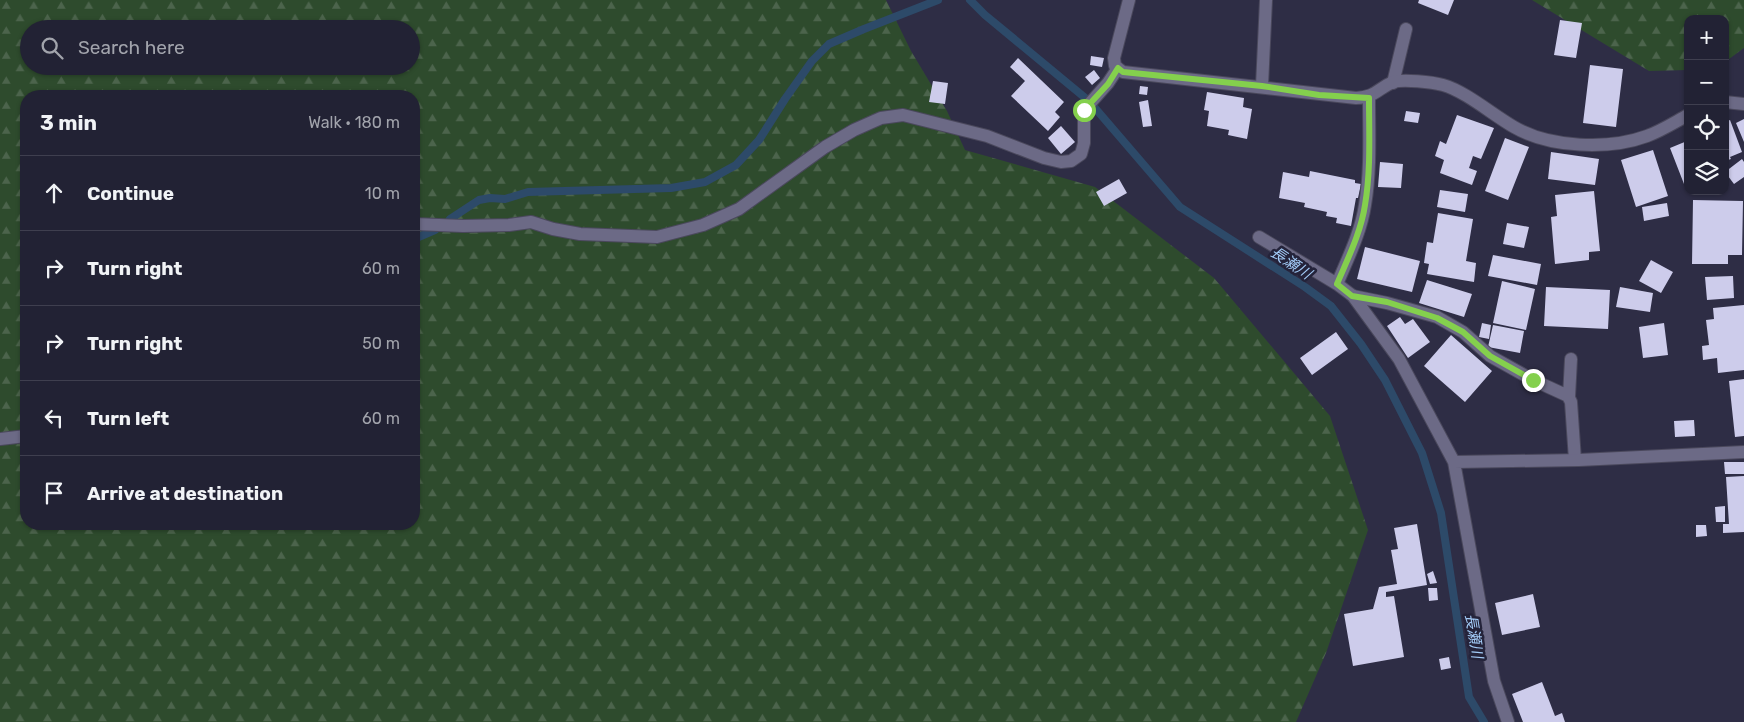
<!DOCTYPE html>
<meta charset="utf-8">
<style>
:root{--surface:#222234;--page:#2a2a3c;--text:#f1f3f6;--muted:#a2a4ac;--line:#3f3f4f}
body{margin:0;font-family:Rubik,"Noto Sans JP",sans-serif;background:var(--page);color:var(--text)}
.controls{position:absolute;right:15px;top:15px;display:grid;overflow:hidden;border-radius:10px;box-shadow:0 1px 4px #0004}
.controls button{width:45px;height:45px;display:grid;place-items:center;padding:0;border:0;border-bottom:1px solid var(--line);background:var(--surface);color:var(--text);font:25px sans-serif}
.stop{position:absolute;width:15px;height:15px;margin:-11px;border:4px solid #84d04d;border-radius:50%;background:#fff}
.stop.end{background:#84d04d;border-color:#fff;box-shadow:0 1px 5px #0008}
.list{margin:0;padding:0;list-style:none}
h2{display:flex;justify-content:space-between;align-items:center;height:65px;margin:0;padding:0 20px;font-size:21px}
h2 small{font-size:16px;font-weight:400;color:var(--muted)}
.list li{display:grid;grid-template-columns:32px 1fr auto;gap:15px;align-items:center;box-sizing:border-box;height:75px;padding:0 20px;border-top:1px solid var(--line)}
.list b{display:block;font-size:19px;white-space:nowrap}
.list em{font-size:16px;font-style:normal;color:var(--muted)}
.icon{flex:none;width:28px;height:28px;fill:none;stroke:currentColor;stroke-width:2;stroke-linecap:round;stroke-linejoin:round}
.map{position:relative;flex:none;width:1744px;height:722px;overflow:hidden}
.search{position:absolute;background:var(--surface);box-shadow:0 1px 4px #0004;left:20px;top:20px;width:400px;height:55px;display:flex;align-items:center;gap:12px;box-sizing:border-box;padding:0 18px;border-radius:28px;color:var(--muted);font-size:19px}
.panel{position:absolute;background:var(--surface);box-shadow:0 1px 4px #0004;left:20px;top:90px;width:400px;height:440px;border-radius:20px}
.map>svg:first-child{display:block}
.forest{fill:url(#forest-firs);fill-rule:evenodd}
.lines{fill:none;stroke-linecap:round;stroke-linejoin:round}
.stream{stroke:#2d4a69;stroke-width:8}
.building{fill:#cdcceb}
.lane-casing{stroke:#4a485c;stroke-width:14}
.street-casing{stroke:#4a485c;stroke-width:14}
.lane{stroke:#6c6a86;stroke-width:12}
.street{stroke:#6c6a86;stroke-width:12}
.route{stroke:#84d04d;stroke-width:6}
.labels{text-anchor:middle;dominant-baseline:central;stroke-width:5;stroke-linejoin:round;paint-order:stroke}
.water-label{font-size:15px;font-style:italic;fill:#a3cbf7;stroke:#24233a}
</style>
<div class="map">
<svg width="1744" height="722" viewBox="0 0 1744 722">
<defs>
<pattern id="forest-firs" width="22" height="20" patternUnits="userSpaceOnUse" patternTransform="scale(1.25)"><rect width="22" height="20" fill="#2e4b2d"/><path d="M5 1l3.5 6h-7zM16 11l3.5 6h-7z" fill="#4c644c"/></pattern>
</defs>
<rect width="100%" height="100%" fill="#2e2d45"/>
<!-- forest -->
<path class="forest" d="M0,0H886L911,51L947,111L965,150L1095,187L1214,278L1330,416L1368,530L1326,653L1296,722H0ZM29,29H411V66H29ZM26,96H414V524H26Z
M1532,0H1744V48L1725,62V19H1688V70L1649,71Z"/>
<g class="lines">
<!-- stream -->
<path class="stream" d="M970,0L985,15L1089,101L1180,207L1305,287L1331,306L1361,344L1385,380L1422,453L1441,513L1469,697L1484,722
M450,219L479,200L490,198L505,199L528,192L671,188L705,182L736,165L759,140L785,99L812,61L829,44L864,29L938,0
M414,239L435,230"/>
</g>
<!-- building -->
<path class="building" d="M1419,0H1454L1448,15L1418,3Z
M1560,20L1582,23L1576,58L1554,55Z
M1091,56L1104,58L1102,67L1090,65Z
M1018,58L1064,102L1055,112L1060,117L1048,131L1011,96L1025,81L1010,67Z
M1590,65L1623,69L1616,127L1583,123Z
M1094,70L1100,78L1092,85L1085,77Z
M933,81L948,83L945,104L929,102Z
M1140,86L1148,87L1147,95L1139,94Z
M1207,92L1244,98L1243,107L1252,109L1247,139L1228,135L1229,130L1207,126L1209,111L1204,110Z
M1148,100L1152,126L1143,127L1139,102Z
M1406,111L1420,113L1418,123L1404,121Z
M1457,115L1494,128L1481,159L1473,156L1469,168L1477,171L1472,185L1440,173L1444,160L1435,156L1440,141L1446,144Z
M1744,119V142L1736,123Z
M1730,120L1742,152L1730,157L1731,159L1725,161V122Z
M1061,126L1075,142L1061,154L1048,138Z
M1688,135V183L1684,184L1670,148L1687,141L1685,136Z
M1505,138L1529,147L1508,200L1485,191Z
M1653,150L1668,196L1636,207L1621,160Z
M1551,152L1599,159L1595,185L1548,179Z
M1742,159L1744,162V177L1734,184L1725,172Z
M1380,162L1403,164L1401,188L1378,187Z
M1310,171L1355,180V183L1361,184L1358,198H1356L1351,226L1336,223L1337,218L1326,216L1327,212L1304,207L1305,203L1279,198L1283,172L1309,177Z
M1119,179L1127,193L1104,206L1096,192Z
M1440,190L1468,194L1465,212L1437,207Z
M1594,191L1600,251L1589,252V260L1555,264L1551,217L1557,216L1555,195Z
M1693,200L1743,201L1742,255H1728V264H1692Z
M1667,203L1669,216L1644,221L1642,207Z
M1438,213L1473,219L1466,261L1476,263L1474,282L1427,274L1429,264L1424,263L1427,242L1433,243Z
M1507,223L1529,227L1524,248L1503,244Z
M1365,247L1420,261L1412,292L1357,279Z
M1493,255L1541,264L1537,285L1488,276Z
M1651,260L1673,272L1661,293L1639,281Z
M1733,276L1734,298L1707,300L1705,277Z
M1427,280L1472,294L1464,317L1419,303Z
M1502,281L1535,289L1526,330L1493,323Z
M1546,287L1610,290L1608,329L1544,326Z
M1620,287L1653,293L1650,312L1616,307Z
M1744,305V370L1718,373L1717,358L1703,360L1702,346L1709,345L1706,320L1714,319L1713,308Z
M1400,317L1405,324L1413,319L1430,342L1408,358L1387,326Z
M1482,323L1491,325L1489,339L1479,337Z
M1664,323L1668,355L1643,358L1639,327Z
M1493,325L1524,331L1520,353L1488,347Z
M1336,332L1348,349L1312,375L1300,358Z
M1451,335L1492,371L1465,402L1424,366Z
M1744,379V436L1735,437L1729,381Z
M1694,420L1695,436L1675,437L1674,421Z
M1724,462H1744V474H1725Z
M1744,476V532L1723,533V524H1729L1726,477Z
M1725,506V522H1716L1715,507Z
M1417,524L1427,585L1386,592V597L1394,596L1404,657L1353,666L1344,614L1373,609L1379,587L1397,584L1391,550L1398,549L1394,528Z
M1696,525H1706L1707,536L1696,537Z
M1433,571L1437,583L1430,584L1427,574Z
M1428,588H1437L1438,600L1429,601Z
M1533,594L1540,627L1502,635L1495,603Z
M1449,657L1451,668L1441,670L1439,659Z
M1542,682L1555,716L1562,713L1565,722H1523L1512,694Z"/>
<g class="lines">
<!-- lane casing -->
<g class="lane-casing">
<path id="lane" d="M1393,83L1406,29
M1353,296L1387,303L1437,317L1463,332L1490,356L1533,380L1568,396L1571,402L1575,460
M1569,397L1571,359"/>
</g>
<!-- street casing -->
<g class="street-casing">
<path id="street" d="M1129,0L1114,58L1115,66L1123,72L1356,98C1376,97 1377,89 1393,82C1403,79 1432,82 1443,85C1465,91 1493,115 1514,127C1550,148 1609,150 1647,136C1661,131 1675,122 1688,115
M1262,86L1266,0
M1725,102L1744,104
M414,224L463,226L509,225L531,222L553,229L580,234L657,237L703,225L739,209L825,147L854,130L881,118L903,115L987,136L1044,158L1061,162L1071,161L1081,154L1084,143V110L1108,83L1118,68
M1259,237L1337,284L1353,296L1399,359L1454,462L1494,681L1508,722
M1337,284C1348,258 1361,232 1365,205C1371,170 1369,133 1369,98
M0,439L26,436
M1454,462L1579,460L1744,452"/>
</g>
<!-- lane -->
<use href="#lane" class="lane"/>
<!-- street -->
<use href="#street" class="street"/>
</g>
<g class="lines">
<!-- route -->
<path class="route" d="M1084,110L1108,84L1118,68L1123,72L1262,86L1319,95L1369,98C1369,133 1371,170 1365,205C1361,232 1348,258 1337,284L1352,296L1387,302L1437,318L1463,332L1490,356L1533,380"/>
</g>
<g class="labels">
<!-- water labels -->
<g class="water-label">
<text transform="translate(1291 263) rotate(34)">長瀬川</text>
<text transform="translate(1474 636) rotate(81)">長瀬川</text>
</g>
</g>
</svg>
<div class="controls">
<button>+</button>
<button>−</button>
<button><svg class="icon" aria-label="locate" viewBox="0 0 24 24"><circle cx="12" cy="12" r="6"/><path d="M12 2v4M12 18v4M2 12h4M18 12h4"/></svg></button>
<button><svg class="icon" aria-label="layers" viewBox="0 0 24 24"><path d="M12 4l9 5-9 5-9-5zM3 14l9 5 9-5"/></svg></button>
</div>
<div class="stop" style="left:1084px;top:110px"></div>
<div class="stop end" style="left:1533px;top:380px"></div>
<div class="search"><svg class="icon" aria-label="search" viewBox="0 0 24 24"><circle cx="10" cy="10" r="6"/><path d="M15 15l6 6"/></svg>Search here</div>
<section class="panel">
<h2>3 min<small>Walk · 180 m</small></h2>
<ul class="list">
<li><svg class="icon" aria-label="ahead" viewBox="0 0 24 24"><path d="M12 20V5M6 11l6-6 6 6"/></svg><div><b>Continue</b></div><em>10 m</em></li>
<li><svg class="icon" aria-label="right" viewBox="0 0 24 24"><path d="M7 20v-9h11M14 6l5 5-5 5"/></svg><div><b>Turn right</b></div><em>60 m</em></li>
<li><svg class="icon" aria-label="right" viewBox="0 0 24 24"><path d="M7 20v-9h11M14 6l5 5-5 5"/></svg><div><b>Turn right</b></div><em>50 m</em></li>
<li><svg class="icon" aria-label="left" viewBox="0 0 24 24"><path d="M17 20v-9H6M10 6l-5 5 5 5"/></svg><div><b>Turn left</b></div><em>60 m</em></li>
<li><svg class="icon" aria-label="arrive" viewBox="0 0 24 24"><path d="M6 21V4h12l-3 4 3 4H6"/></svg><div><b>Arrive at destination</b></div></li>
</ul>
</section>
</div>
